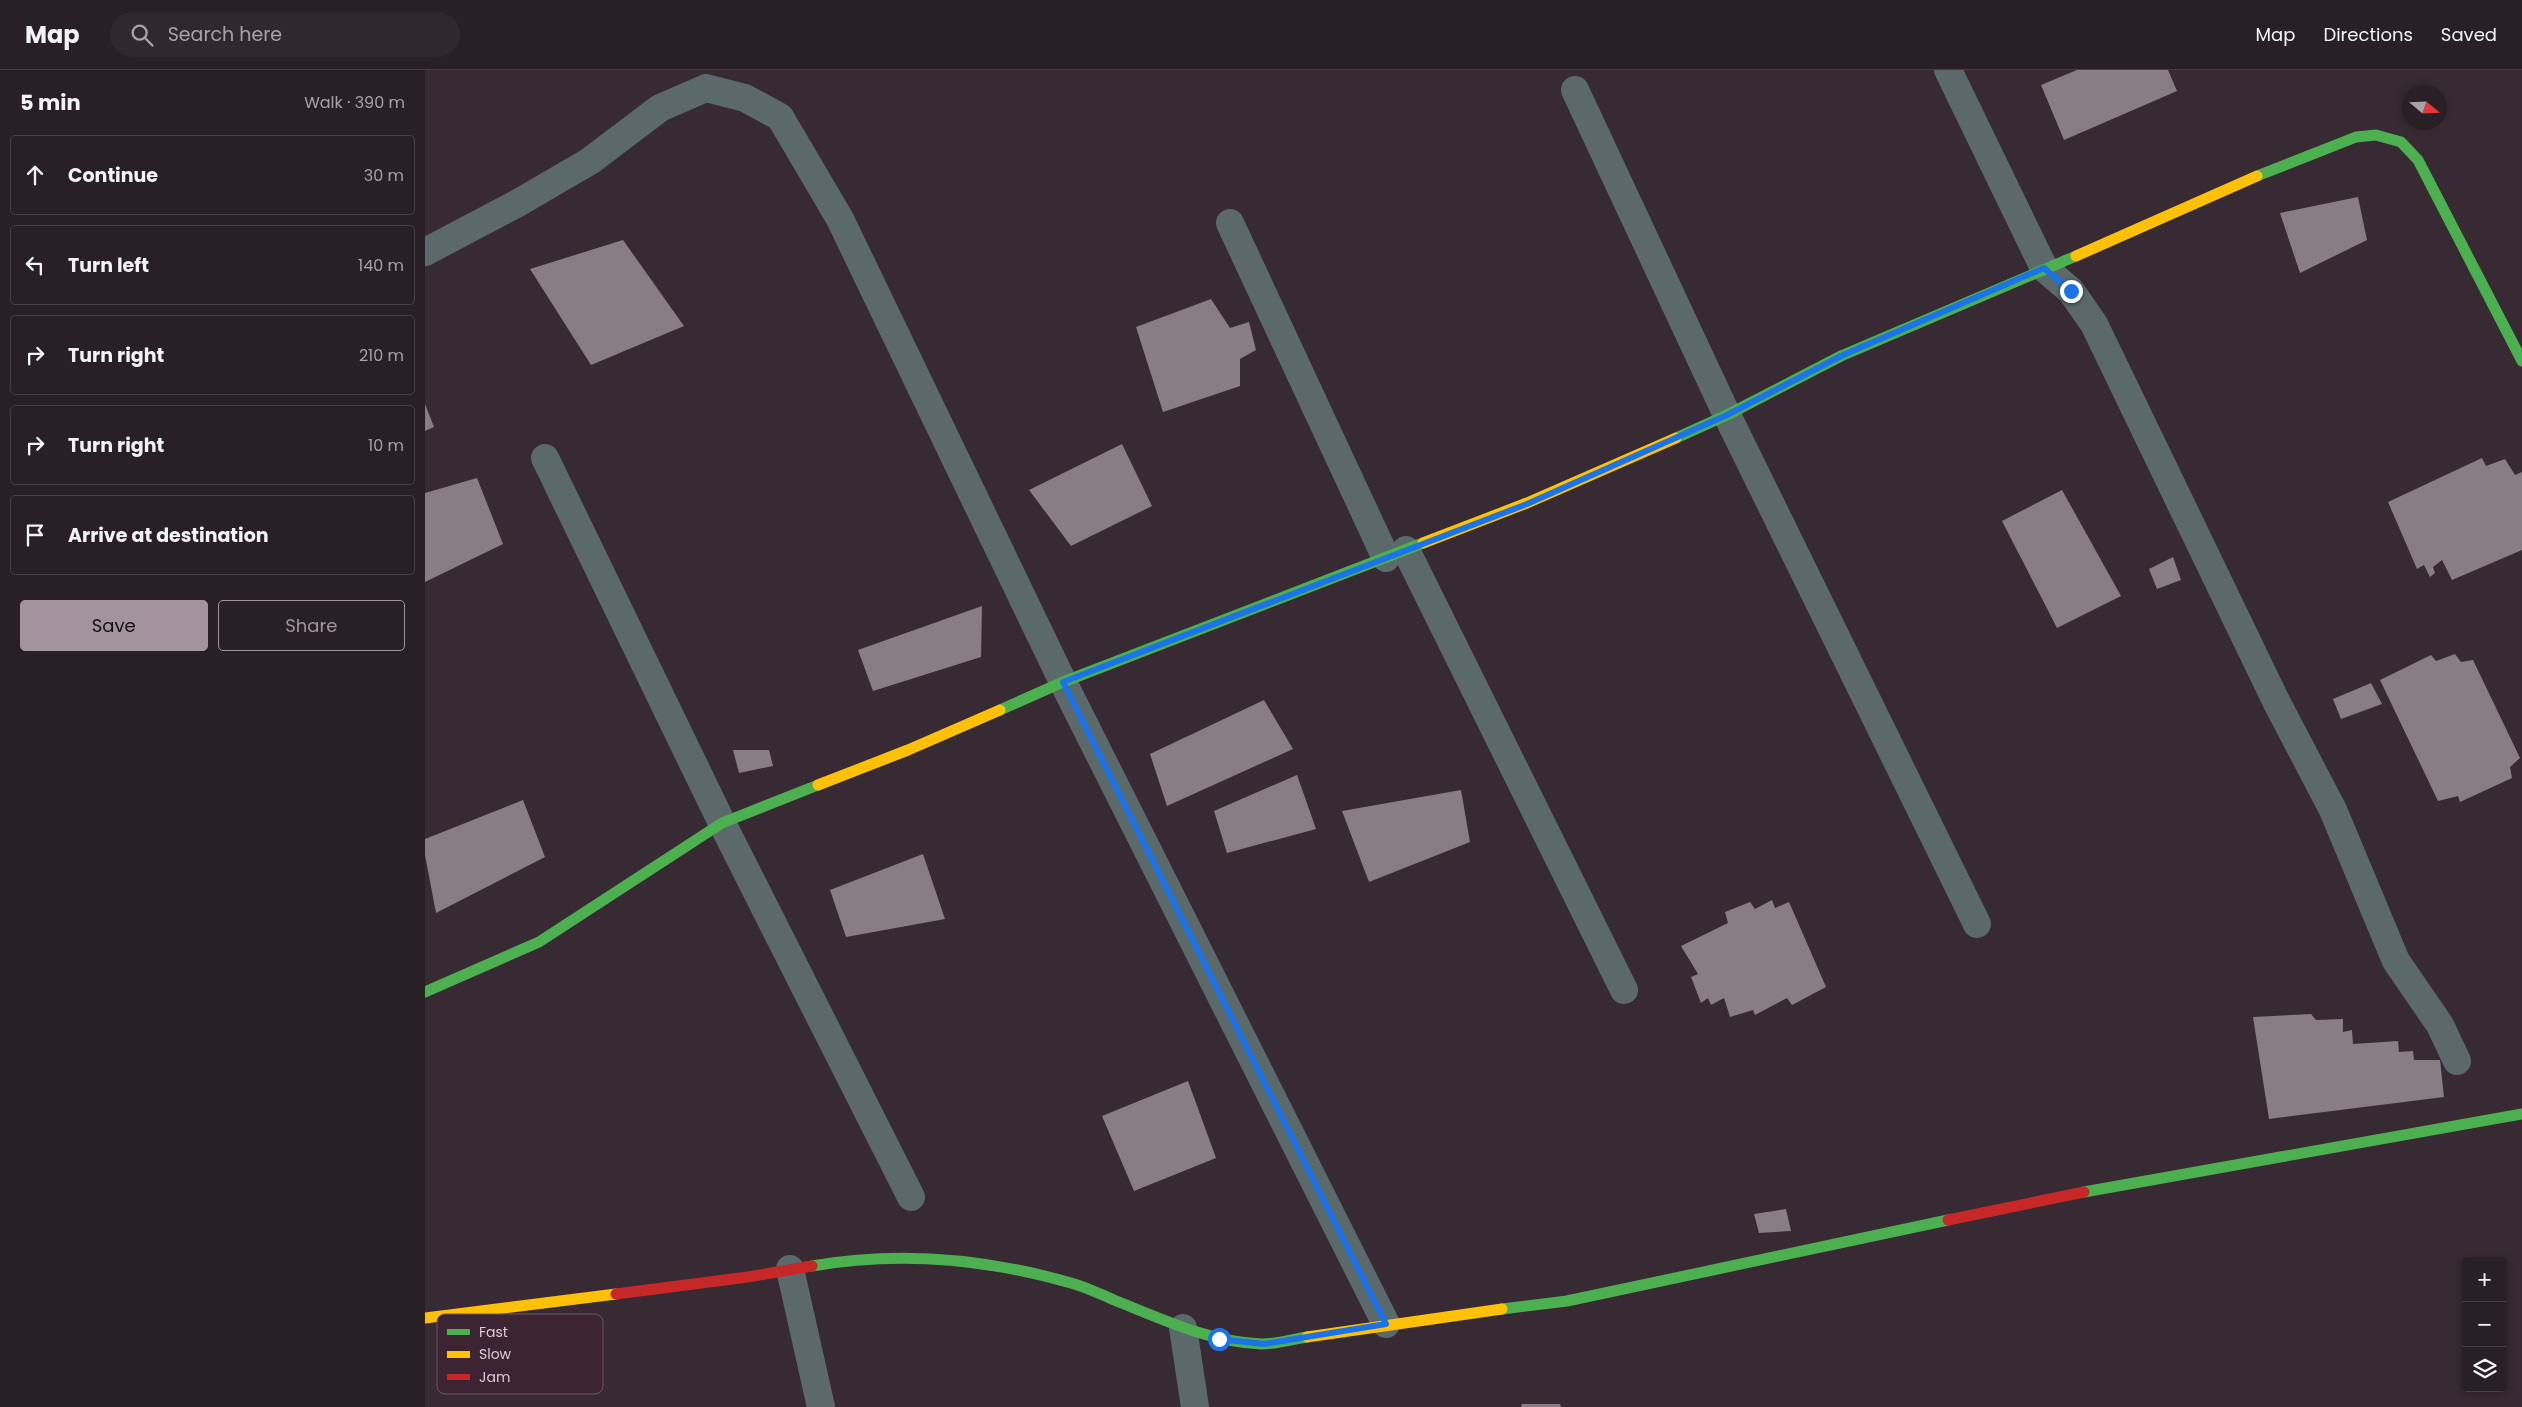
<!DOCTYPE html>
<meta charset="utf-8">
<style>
:root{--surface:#292026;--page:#31282e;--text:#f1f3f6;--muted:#a5a3a7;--line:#453e43;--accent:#a3939c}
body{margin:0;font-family:Poppins,sans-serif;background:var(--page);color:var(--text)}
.controls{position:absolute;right:15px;bottom:15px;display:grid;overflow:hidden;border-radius:5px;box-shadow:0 2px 8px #0003}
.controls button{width:45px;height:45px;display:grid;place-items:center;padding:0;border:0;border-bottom:1px solid var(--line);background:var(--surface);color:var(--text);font:25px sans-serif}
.compass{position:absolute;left:1977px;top:15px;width:45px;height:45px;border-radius:50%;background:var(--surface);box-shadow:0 2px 8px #0003;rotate:109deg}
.stop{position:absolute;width:15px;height:15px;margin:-11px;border:4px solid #1a73e8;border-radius:50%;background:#fff}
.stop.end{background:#1a73e8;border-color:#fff;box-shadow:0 1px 5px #0008}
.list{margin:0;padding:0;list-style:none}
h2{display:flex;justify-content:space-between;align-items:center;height:65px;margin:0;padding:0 20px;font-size:21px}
h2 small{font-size:16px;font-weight:400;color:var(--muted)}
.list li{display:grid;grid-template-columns:32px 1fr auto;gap:15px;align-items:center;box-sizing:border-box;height:80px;margin:0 10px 10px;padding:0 10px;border:1px solid var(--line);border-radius:5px}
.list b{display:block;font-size:19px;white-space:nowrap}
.list em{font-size:16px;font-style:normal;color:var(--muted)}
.actions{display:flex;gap:10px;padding:15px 20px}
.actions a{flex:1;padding:11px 0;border:1px solid var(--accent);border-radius:5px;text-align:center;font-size:18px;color:var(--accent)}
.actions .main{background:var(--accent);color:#111}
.icon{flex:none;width:28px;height:28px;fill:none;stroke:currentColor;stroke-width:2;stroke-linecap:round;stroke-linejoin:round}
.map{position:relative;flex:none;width:2097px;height:1337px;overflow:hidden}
header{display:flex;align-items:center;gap:30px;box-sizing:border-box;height:70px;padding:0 25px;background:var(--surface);border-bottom:1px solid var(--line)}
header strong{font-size:24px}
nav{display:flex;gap:28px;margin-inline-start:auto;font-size:18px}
.search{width:350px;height:45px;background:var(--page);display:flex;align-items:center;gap:12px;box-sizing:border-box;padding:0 18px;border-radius:28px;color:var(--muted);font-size:19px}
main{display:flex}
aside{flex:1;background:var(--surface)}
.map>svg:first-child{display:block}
.building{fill:#897d84}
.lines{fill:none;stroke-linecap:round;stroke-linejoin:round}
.street{stroke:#5c696b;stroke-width:28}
.fast{stroke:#4caf50;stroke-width:11}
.slow{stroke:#ffc107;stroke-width:11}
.jam{stroke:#c62828;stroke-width:11}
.route{stroke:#1a73e8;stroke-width:6}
.key{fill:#3d2433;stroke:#6d5664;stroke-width:1}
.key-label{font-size:14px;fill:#ddccd5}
</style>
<header>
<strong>Map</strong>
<div class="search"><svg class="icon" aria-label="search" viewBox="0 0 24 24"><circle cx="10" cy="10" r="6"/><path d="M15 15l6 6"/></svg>Search here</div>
<nav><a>Map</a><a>Directions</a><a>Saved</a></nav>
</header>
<main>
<aside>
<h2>5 min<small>Walk · 390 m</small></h2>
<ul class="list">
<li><svg class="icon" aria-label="ahead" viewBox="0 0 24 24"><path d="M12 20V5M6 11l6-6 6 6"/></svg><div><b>Continue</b></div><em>30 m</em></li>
<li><svg class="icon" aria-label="left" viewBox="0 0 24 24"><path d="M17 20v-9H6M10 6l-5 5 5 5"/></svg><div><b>Turn left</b></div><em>140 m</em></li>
<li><svg class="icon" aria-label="right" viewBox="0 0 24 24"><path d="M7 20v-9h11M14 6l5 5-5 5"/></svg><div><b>Turn right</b></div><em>210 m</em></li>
<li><svg class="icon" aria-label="right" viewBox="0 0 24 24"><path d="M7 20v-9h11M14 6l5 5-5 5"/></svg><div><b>Turn right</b></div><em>10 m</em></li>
<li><svg class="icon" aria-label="arrive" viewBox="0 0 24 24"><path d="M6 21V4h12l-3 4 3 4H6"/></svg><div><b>Arrive at destination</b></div></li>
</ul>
<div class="actions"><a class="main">Save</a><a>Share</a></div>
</aside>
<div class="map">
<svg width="2097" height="1337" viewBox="0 0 2097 1337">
<rect width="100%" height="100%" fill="#372a32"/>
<!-- building -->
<path class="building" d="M1652,0H1743L1752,21L1639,70L1616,15Z
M1933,127L1942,170L1875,203L1855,143Z
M198,170L259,256L166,295L105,199Z
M786,229L805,258L824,252L831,280L815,289V316L738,342L711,257Z
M0,334L9,357L0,361Z
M697,374L727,436L646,476L604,420Z
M2057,388L2061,396L2080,389L2090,405L2097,402V480L2027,510L2017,490L2008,497L2010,503L2005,507L1999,495L1992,499L1963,432Z
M52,408L78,474L0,512V423Z
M1637,420L1696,526L1632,558L1577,451Z
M1748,487L1756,510L1732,519L1724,499Z
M557,536L556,587L448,621L433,580Z
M2030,584L2036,592L2048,590L2095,688L2085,697L2087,708L2035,732L2033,726L2013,731L1955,610L2006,585L2011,591Z
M1946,613L1957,634L1916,649L1908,629Z
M839,630L868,679L742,736L725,684Z
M308,680H344L348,696L314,703Z
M872,705L891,759L802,783L789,741Z
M1036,720L1045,772L944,812L917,741Z
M98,730L120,787L11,843L0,785V769Z
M498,784L520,849L421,867L405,820Z
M1347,830L1350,838L1364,832L1401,917L1367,935L1362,928L1330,945L1328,940L1305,947L1299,928L1286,935L1283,928L1276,933L1266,907L1273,904L1256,876L1303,853L1300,842L1325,832L1330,839Z
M1886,944L1891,950L1918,949V962L1927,960L1928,974L1973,971L1974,982L1988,981L1989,990H2015L2019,1027L1844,1049L1828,947Z
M763,1011L791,1088L709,1121L677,1046Z
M1361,1139L1366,1161L1334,1163L1329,1144Z
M1097,1334H1135L1136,1337H1096Z"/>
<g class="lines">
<!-- street -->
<path class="street" d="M1523,0L1619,198L1646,221L1669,254L1851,631L1908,740L1971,891L2015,955L2032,991
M1150,20L1302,345L1552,854
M805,153L961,488
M0,182L93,133L165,91L235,38L281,18L320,28L355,47L415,149L638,612L961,1254
M120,388L297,753L486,1127
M981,480L1199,920
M365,1199L396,1337
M758,1258L770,1337"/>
<!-- fast -->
<path class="fast" d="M1832,106L1931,67L1951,65L1976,72L1993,90L2097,291
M1251,368L1302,345L1416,286L1651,186
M575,640L638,612L998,473
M0,922L114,872L297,753L393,715
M1659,1122L2097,1044
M387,1196C473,1181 562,1189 646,1213C661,1217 675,1224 689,1230C737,1249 784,1272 837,1274C852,1274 868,1269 882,1267
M1077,1239L1142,1231L1523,1150"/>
<!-- slow -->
<path class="slow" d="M1651,186L1832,106
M998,473L1102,433L1251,368
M393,715L483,680L575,640
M0,1248L191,1224
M882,1267L1077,1239"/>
<!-- jam -->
<path class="jam" d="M1523,1150L1659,1122
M191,1224L323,1207L387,1196"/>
</g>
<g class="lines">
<!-- route -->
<path class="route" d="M794,1269L839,1274L961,1254L638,612L1102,434L1302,345L1416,286L1619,198L1646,221"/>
</g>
<!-- legend -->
<rect x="12" y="1244" width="166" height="80" rx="8" class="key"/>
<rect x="22" y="1259" width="23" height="6" fill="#4caf50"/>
<rect x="22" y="1281" width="23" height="7" fill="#ffc107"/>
<rect x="22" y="1304" width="23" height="6" fill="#c62828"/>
<g class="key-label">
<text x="54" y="1267">Fast</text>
<text x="54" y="1289">Slow</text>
<text x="54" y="1312">Jam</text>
</g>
</svg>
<div class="controls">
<button>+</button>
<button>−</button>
<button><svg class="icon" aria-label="layers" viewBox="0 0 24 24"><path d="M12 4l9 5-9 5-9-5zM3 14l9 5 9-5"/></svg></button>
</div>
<svg class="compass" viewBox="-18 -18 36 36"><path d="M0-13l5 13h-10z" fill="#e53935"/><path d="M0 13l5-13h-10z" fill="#a5a3a7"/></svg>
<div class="stop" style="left:794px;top:1269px"></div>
<div class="stop end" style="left:1646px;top:221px"></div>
</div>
</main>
